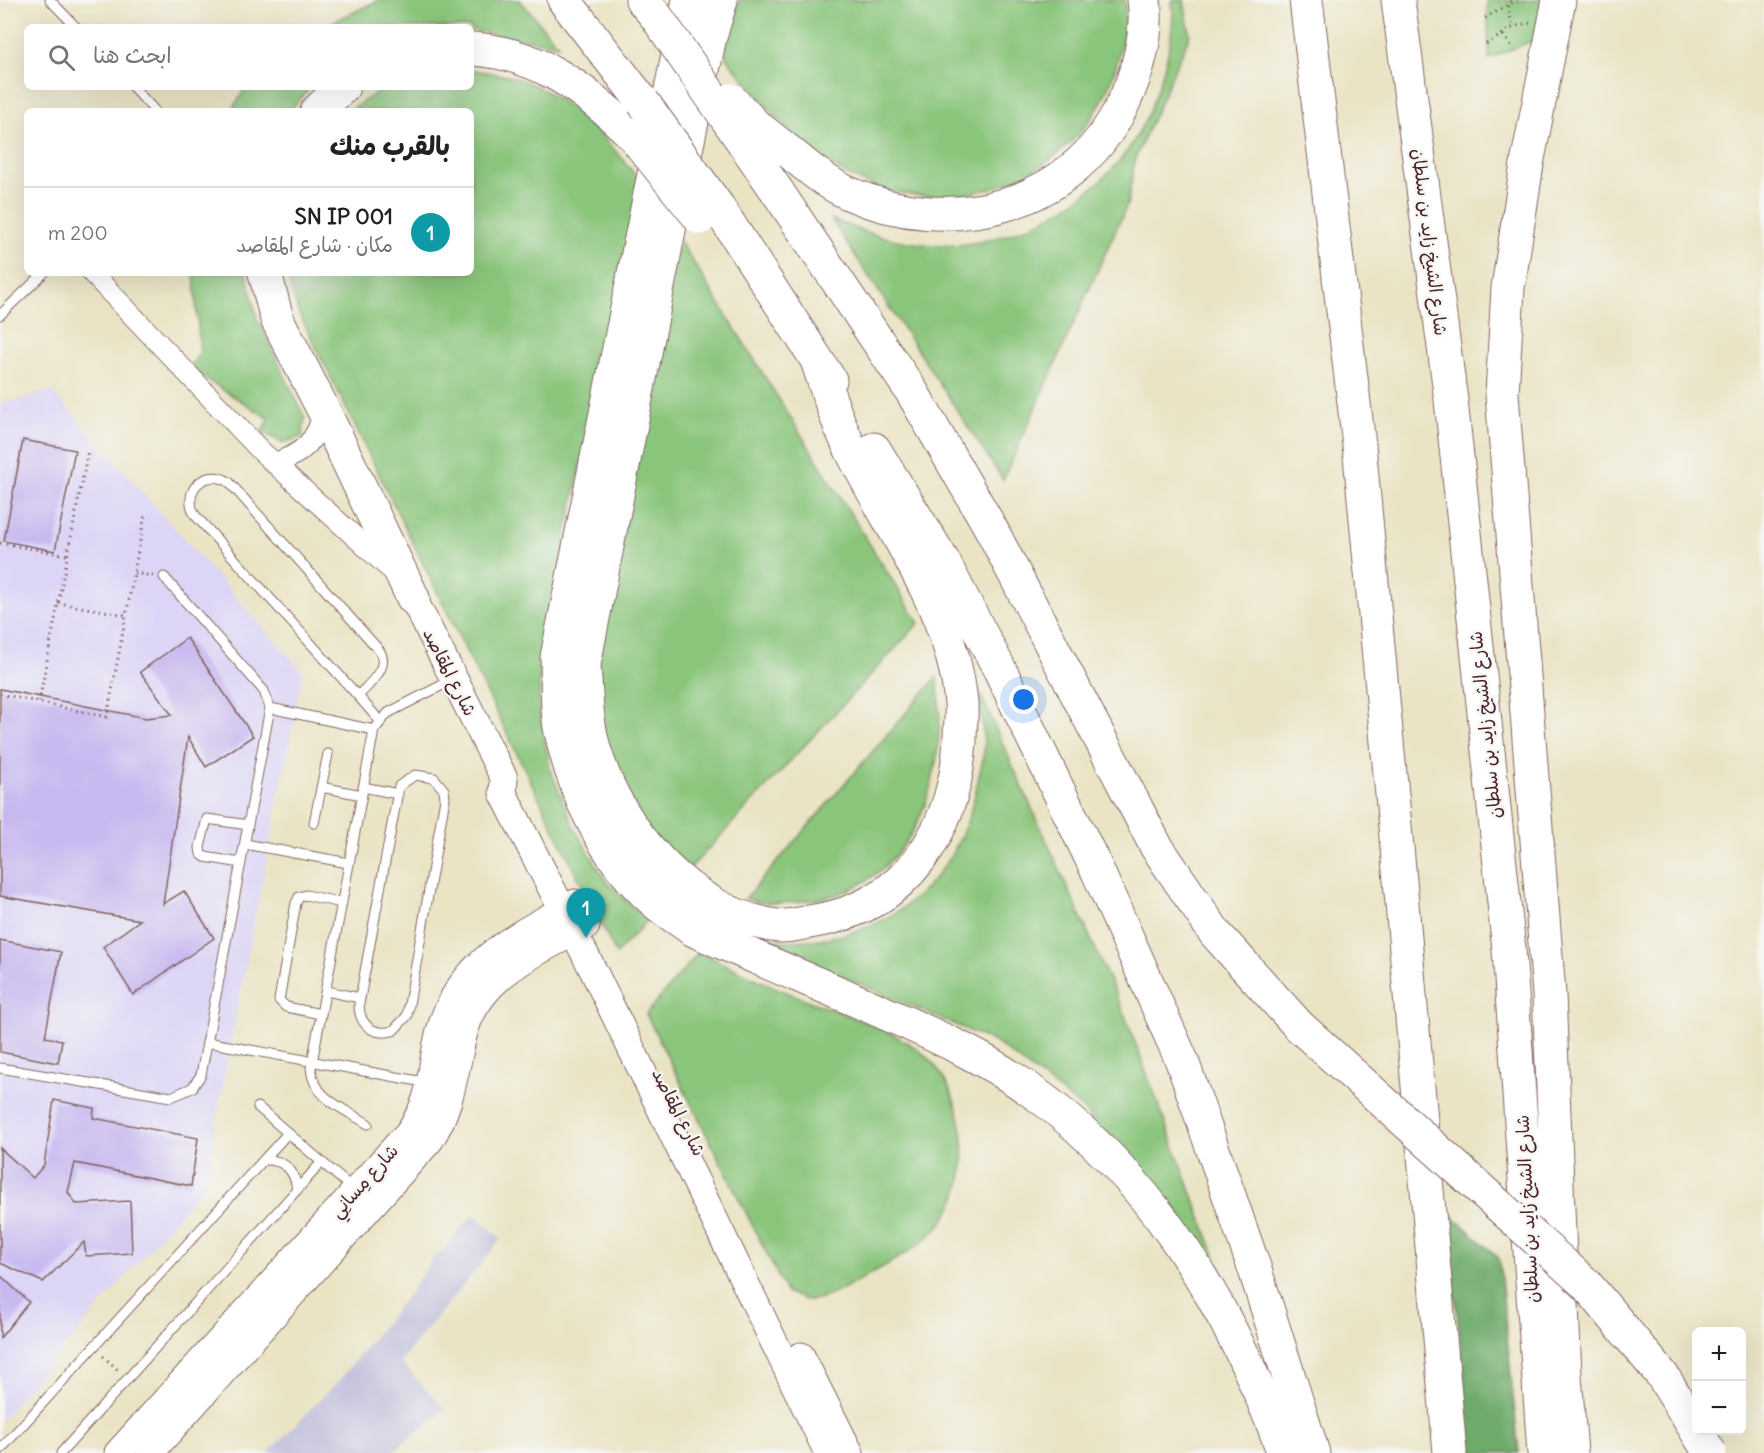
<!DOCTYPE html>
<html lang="ar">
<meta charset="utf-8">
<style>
:root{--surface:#fff;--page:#f2f2f2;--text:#202124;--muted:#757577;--line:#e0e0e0;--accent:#111827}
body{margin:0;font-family:Delius,"Playpen Sans Arabic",sans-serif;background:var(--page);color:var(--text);direction:rtl}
.controls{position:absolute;right:18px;bottom:18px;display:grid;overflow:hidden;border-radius:9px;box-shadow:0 6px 24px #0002}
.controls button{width:54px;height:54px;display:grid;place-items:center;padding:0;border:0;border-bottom:2px solid var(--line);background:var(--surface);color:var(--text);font:30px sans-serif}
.you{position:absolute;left:1024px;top:700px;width:21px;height:21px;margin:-15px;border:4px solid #fff;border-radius:50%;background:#1a73e8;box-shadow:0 0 0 9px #1a73e833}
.badge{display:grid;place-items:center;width:39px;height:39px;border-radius:50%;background:var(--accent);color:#fff;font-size:20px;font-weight:700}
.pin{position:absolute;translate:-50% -50px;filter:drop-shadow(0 2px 3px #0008)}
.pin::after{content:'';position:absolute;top:32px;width:21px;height:18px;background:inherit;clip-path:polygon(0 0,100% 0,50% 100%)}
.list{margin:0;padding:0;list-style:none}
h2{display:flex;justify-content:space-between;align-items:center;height:78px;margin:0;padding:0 24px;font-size:26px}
h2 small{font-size:20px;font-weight:400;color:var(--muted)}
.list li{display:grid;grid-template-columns:39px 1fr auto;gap:18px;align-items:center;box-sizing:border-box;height:90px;padding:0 24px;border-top:2px solid var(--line)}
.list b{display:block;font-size:22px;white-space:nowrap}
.list p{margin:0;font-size:20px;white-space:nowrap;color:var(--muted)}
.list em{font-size:20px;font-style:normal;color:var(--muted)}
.icon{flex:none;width:33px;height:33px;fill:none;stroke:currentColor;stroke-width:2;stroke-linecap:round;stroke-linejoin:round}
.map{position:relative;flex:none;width:1764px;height:1453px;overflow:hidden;direction:ltr}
.search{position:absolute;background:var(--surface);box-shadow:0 6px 24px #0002;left:24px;top:24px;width:450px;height:66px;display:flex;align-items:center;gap:15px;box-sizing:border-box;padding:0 21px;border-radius:9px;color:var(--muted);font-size:22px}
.panel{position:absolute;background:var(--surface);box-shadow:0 6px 24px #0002;left:24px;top:108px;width:450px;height:168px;border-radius:9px;direction:rtl}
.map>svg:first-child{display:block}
.built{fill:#dcd5f6}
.industrial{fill:#c2c1dc}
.green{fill:#89c57a;stroke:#6a7252;stroke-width:1.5}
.forest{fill:#6eaa6a;stroke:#5c644a;stroke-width:1.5}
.building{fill:#c7b8f0}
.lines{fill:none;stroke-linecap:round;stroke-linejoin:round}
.lane-casing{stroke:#826461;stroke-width:11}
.street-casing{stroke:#826461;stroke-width:22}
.secondary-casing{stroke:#826461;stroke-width:29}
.highway-casing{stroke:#826461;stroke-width:35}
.path{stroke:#826461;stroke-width:3;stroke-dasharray:1.5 4.5;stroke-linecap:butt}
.lane{stroke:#fff;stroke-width:9}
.street{stroke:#fff;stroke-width:20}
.secondary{stroke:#fff;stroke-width:27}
.highway{stroke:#fff;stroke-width:33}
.highway-bridge-casing{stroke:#826461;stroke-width:35;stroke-linecap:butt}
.highway-bridge{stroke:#fff;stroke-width:33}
.labels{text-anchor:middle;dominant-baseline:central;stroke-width:5;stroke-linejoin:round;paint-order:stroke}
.street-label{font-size:18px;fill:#4a1f2b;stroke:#f6f6f2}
</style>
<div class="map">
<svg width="1764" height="1453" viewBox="0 0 1764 1453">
<rect width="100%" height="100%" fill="#f6f6f2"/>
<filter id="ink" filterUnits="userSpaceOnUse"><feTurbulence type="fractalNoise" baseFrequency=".0167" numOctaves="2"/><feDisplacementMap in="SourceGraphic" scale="12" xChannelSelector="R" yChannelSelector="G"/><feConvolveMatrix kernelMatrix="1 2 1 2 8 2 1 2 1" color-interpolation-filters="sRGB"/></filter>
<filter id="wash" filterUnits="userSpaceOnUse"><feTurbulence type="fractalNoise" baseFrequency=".008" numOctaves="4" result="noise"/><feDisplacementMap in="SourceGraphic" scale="24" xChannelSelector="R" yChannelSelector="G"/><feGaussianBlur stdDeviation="1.35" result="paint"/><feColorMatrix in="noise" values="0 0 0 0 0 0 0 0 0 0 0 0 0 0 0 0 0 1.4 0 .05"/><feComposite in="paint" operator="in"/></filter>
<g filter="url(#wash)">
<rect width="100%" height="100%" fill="#eae4c5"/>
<!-- built -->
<path class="built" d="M52,391L303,672L218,1107L206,1184L0,1421V404Z"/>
<!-- industrial -->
<path class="industrial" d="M474,1214L501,1239L400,1362L445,1409L391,1453H268L341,1378L411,1291L434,1257L444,1250Z"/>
<!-- green -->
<path class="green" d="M379,0H520L558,45L471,30V27H323Z
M740,0H1125C1127,21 1122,43 1117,63C1087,176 952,228 850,176C796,148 761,99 723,54Z
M1172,0H1184L1190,35L1135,159L1128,203L1003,480L831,219C870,235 908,246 950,245C1010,243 1076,210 1116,165C1140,138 1155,102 1164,68C1170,47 1175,22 1172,0Z
M1487,0H1542L1534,40L1489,59Z
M471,70C483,72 496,73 508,76C564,90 606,137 640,181L540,660L539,710L551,772L575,829L606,881L647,921L616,954L298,311L287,273H471V111H349L385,87H471Z
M246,87H311L289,111H231Z
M680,241L919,623L684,875L657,850L603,746L598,665Z
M194,273H246L257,318L305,418L302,437L282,443L262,431L270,419L188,368L200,353Z
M937,677C949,769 921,883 813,900C790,903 768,906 745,899Z
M978,689L1122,1008L1229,1292L1170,1207L1081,1107L995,1042L730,928C749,932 773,942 792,941C891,940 959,880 977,785C979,773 984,760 984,749C984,729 980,709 978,689Z
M699,952C732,968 765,984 799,997C837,1013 901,1030 930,1060C968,1101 977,1181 940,1225C921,1247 895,1260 870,1274C855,1282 824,1302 807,1300C800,1299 792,1294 786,1292L646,1014Z"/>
<!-- forest -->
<path class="forest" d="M1445,1209L1499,1258L1519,1453H1473Z"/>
<g id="blocks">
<!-- building -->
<path class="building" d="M23,440L75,450L55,551L4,541Z
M187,638L253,736L206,767L188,737L163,904L184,891L214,938L133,995L103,947L140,920L0,896V689L146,718L172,715L140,672Z
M0,940L61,952L45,1037L62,1040L58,1063L0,1052Z
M54,1100L94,1108L93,1118L198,1138L191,1186L75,1163L68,1192L76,1204L130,1201L132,1253L86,1256L84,1242L43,1282L0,1263V1148L33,1178L44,1165Z
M0,1275L29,1302L0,1338Z"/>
</g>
</g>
<g filter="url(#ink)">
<use href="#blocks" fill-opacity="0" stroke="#826461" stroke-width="1.5"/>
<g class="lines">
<!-- lane casing -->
<g class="lane-casing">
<path id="lane" d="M50,0L76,27
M133,87L155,111
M0,315L44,273
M358,696C369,684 391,667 379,650L229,482C205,467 181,491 195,515L358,696L380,721
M270,708L374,730
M415,775L434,778L444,790L445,798L407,1016L393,1031C373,1036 359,1025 359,1004L399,786Z
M321,787L362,795
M363,787L398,794
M314,823L328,754
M245,844L349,863
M241,863L205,857L201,854L200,847L207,819L248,825
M326,991L360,998
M321,1014L286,1007L279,1000L296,903L299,897L306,895L342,903
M207,1042L429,1083
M0,1068L171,1097L192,1088L201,1075L270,708L264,691L164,577
M258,1107L353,1189
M368,1124C345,1109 313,1099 311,1068L374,730L388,713L452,680
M264,1160C284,1159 295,1170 297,1190
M0,1450L288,1133
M61,1453L321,1163"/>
</g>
<!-- street casing -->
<g class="street-casing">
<path id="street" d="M92,273L261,451L389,568
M273,463C302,456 317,440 324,411"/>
</g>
<!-- secondary casing -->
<g class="secondary-casing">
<path id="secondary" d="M413,598L504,778L503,793L594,972L828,1453
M801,1356L850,1453
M118,1453L408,1133C433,1098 429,1079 438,1039C455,963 513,938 575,903
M150,1453L430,1140C450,1109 454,1076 462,1040C475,977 535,953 586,926"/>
</g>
<!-- highway casing -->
<g class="highway-casing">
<path id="highway" d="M564,0L643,102
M642,0L656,16
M689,0L557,657C558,680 556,705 560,727C573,792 604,858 655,902C666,912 680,920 692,929C781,970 874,1005 962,1049C1128,1133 1221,1283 1284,1453
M721,0L710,37L671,220L584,664C586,691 586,720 594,748C617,829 690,915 778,926C789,927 803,923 815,921C908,906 955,829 960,740C960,728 962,714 961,703C952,605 885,524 845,437C834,413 826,388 818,363
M1306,0L1359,445L1399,869L1450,1453
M1398,0L1451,400L1509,950L1544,1453
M1559,0L1527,164L1508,288L1502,394L1549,994L1565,1376L1571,1453
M471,49C538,52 586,90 632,134
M317,111L343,87
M788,151C806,166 826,183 848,193C949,237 1070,210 1122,106C1137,75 1149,35 1144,0
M777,191L912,392L989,525L1156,846L1215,933L1299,1026
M718,207L830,380
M265,273L277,319L324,411L413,598
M874,449L943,561L1000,670L1098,872L1182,1061L1255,1270L1313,1453"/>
</g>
<!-- path -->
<path class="path" d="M1511,0L1508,10L1513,25
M1485,18L1517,0
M1503,35L1514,49
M1486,44C1503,36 1509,25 1530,23
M0,543L67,555
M134,573L153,576
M58,603L126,615
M0,694L107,717L145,514
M39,702L88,450
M103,1356L118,1370"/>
<!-- lane -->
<use href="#lane" class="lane"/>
<!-- street -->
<use href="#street" class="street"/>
<!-- secondary -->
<use href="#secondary" class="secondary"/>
<!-- highway -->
<use href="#highway" class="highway"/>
<!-- highway-bridge casing -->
<g class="highway-bridge-casing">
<path id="highway-bridge" d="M656,16L777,191
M731,100L755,125L788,151
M643,102L718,207
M632,134L700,218
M1299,1026L1586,1284L1662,1375L1710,1453"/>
</g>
<!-- highway-bridge -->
<use href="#highway-bridge" class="highway-bridge"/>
</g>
</g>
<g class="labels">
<!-- street labels -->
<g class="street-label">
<text transform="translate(1430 242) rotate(83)">شارع الشيخ زايد بن سلطان</text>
<text transform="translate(450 672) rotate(63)">شارع المقاصد</text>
<text transform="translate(1485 725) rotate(-96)">شارع الشيخ زايد بن سلطان</text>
<text transform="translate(679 1112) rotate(63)">شارع المقاصد</text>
<text transform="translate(364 1181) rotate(-48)">شارع مِسانِي</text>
<text transform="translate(1527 1209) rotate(-93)">شارع الشيخ زايد بن سلطان</text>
</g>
</g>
</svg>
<div class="controls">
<button>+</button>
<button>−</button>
</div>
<div class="you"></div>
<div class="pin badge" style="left:586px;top:938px;background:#0f9aa8">1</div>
<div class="search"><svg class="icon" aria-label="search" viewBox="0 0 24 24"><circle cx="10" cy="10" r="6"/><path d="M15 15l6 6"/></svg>ابحث هنا</div>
<section class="panel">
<h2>بالقرب منك<small></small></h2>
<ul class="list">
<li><span class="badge" style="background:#0f9aa8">1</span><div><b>SN IP 001</b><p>مكان · شارع المقاصد</p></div><em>200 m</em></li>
</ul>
</section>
</div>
